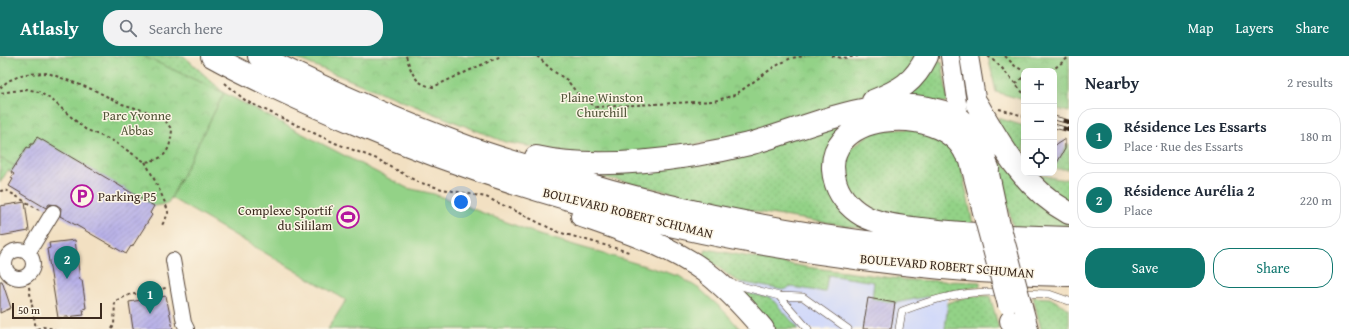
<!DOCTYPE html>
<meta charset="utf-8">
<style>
:root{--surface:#fff;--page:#f2f2f3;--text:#1f2937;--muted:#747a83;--line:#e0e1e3;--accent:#0f766e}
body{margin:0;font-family:"Gentium Book Plus",serif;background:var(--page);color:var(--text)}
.controls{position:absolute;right:12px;top:12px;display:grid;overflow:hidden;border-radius:8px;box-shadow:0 4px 16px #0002}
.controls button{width:36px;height:36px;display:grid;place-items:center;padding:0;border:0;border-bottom:1px solid var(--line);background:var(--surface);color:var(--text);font:20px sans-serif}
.scale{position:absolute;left:12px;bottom:10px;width:90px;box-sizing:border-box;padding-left:4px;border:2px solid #3b2a1e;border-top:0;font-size:11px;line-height:14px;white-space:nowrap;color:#3b2a1e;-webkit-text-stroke:3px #fcf5e5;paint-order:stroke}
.you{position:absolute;left:461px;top:146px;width:14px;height:14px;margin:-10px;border:3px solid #fff;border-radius:50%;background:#1a73e8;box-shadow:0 0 0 6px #1a73e833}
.badge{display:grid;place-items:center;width:26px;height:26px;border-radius:50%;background:var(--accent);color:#fff;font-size:13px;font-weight:700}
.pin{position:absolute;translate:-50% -33px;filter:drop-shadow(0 1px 2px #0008)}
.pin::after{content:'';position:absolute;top:21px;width:14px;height:12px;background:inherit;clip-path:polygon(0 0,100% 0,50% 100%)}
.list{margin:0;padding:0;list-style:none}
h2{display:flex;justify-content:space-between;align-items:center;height:52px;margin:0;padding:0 16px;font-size:17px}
h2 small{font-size:13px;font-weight:400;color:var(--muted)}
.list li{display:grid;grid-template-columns:26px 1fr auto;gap:12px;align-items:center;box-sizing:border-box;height:56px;margin:0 8px 8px;padding:0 8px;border:1px solid var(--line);border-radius:16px}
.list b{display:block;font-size:15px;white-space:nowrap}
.list p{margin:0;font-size:13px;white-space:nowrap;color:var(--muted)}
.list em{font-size:13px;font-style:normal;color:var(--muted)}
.actions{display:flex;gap:8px;padding:12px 16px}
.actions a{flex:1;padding:9px 0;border:1px solid var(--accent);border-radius:16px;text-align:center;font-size:14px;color:var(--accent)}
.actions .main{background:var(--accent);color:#fff}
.icon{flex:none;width:22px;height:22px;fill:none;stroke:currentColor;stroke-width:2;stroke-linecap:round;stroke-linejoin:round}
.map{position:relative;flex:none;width:1069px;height:273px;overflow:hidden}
header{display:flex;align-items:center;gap:24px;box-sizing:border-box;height:56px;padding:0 20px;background:var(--accent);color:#fff}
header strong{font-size:19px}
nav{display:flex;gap:22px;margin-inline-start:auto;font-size:14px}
.search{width:280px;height:36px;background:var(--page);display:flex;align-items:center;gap:10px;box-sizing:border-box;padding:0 14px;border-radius:16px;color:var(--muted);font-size:15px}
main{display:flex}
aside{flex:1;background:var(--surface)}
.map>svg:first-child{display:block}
.built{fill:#d1d9f9}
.grass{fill:url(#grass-dots);stroke:#677e52}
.park{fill:url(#park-crowns);stroke:#677e52}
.pitch{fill:#93d287;stroke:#677e52}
.building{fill:url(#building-hatch)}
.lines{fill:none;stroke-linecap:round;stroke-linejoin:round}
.service-casing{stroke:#564537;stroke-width:8}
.minor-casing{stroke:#564537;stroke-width:16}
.tertiary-casing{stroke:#564537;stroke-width:20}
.trunk-casing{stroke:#564537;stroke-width:24}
.path{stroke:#564537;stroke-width:2;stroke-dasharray:3 3;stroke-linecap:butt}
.service{stroke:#fff;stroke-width:7}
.minor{stroke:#fff;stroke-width:14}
.tertiary{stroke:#fff;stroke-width:18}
.trunk{stroke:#fff;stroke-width:22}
.rail-casing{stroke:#3b2a1e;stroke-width:4.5}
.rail{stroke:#fcf5e5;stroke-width:3;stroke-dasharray:9;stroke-linecap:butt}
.tertiary-bridge-casing{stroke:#564537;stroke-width:20;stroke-linecap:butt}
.tertiary-bridge{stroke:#fff;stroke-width:18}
.labels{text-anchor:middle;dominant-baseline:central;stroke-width:3;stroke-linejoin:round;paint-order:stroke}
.park-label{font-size:13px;fill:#515438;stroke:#fcf5e5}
.poi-label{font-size:13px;fill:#3b2a1e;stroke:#fcf5e5;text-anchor:start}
.street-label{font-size:13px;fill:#3b2a1e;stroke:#fcf5e5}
</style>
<header>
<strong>Atlasly</strong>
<div class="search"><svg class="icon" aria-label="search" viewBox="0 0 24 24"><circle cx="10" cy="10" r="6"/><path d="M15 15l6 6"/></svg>Search here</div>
<nav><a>Map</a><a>Layers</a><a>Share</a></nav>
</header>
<main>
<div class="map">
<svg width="1069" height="273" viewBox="0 0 1069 273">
<defs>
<pattern id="grass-dots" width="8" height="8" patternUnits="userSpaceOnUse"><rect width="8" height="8" fill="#93d287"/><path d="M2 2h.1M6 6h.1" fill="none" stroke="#80b474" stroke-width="1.8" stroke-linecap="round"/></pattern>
<pattern id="park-crowns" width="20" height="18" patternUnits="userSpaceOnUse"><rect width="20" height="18" fill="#93d287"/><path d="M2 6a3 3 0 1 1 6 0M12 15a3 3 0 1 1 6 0" fill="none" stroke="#80b474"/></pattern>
<pattern id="building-hatch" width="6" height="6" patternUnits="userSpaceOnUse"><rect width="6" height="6" fill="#b8b1e8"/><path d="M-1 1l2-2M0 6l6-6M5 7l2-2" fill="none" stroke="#9790bb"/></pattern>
</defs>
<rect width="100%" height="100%" fill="#fcf5e5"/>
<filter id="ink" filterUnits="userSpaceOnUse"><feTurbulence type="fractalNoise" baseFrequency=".025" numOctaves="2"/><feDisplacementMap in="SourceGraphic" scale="8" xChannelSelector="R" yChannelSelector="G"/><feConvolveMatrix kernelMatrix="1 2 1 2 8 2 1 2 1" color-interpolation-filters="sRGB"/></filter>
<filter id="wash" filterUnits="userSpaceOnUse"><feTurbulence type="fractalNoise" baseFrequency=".012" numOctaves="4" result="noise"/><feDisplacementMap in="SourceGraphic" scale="16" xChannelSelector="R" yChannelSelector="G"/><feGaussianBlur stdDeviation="0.9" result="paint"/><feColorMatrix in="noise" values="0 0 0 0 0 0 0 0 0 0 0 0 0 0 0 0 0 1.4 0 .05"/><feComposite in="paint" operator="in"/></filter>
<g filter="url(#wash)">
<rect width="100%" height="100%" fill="#f2e0c2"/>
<!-- built -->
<path class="built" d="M827,219L874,226L872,243L895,247L948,236L945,273H799L771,242L742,236L739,231L740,226L783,234L792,231L825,236Z"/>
<!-- grass -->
<path class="grass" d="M142,0H184L224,37Z
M931,1L942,6L948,47L899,41Z
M859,59H903L830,98L872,174L757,156L617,124L583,118Z
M998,62L1024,70V109L999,70Z
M917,73L955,95L959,101L974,173L899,162L871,154L850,137L842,115L846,96L875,74Z
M1067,88H1069V113H1054V102L1062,99Z
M0,102L15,110L11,116L8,114L0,127Z
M997,106L1003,107L1069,164V176L1014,175Z
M1030,117C1044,117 1054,125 1069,123V149Z
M706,193L806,211L908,224L980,226V230L895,247L872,243L874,226L828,219L825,236L792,231L783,234L740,226L732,222L704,200Z
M742,236L771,242L799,273H769Z
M970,240H990L999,273H945L948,247Z
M1033,241L1050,242L1069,253V273H1041Z"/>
<!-- park -->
<path class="park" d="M0,0H143L224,37L171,142L167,148L154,150L37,81L33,88H31L29,92L26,91L15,110L0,102Z
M290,0H919L904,24L778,70L662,96L579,99L505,86Z
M988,0H1069V56L1054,52V15H1024V44L996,36Z"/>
<!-- pitch -->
<path class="pitch" d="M224,37L407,132L434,138L540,179L679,220L701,234L724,255L740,273H328L346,244L171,142Z"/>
<g id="blocks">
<!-- building -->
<path class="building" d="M37,81L154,150L150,157L152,159L132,191L131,190L126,198L60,160L61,152L57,149L49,148L46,152L9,130L13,123L11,122L14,118L11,116L27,91L29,92L31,88H33Z
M1065,83V93L1054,112V90Z
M25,146L29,175L0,180V150Z
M75,184L80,224H82L86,252L83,253L84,259L58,262L47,193L50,192L49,187Z
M0,225H2L11,252L0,257Z
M166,240L173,273H133L129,246Z
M868,242L895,247L891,273H863Z"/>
</g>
</g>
<g filter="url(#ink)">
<use href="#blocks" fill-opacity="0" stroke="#564537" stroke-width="1"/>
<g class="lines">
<!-- service casing -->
<g class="service-casing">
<path id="service" d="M730,227L779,240L808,273
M1019,237L1049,238L1069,245
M779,240L803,241L848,273
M899,273L902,255C939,241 963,235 1003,236"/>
</g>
<!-- minor casing -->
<g class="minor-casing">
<path id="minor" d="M5 208a14 14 0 1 1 28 0a14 14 0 1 1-28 0Z
M28,197L53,156
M173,204L184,267L187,273"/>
</g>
<!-- tertiary casing -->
<g class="tertiary-casing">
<path id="tertiary" d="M950,0L961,74L984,164
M969,0L979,60
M986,99L1000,165
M1023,250L1029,273"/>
</g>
<!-- trunk casing -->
<g class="trunk-casing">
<path id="trunk" d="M212,0C257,25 305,46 354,67C516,136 688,181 863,203C931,212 1000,218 1069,219
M259,0C327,34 397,65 468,91C497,102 527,110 557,119C722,170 896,198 1069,200
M873,45C900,34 914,27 927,0
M977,48C1002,91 1024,132 1069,157
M966,98C942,44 812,54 836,128C841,143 854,156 868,162C884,169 904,171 921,173C970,179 1020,181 1069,182
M536,101C597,115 688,103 749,88C812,71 890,30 954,60C972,68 980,95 988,112
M582,160C625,175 671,190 707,217C728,233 746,253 763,273
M1011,265L1018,273"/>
</g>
<!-- path -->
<path class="path" d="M406,0C412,17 414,28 433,31L501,0
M537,0L553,15L567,24L580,41L596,51L714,45L735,39L774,11L791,2L805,0
M832,0L842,2L858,0
M988,0L1001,11L1024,38
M1005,0L1015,10L1024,15
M1044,15L1055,12L1069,1
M225,27L246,45L335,87L377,103L418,126L442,133L486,141L558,176L629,196
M1016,28L1024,20
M0,32L8,25L24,18L48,17L94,34L122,48L162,60L172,74C170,95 166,103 145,106L113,85L85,73L52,44L39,36L27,33L0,37
M999,53L1024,60
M145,106C148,110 169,152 168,157C167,161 163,167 161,171
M0,135L6,134L39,154
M27,219L36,273
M37,273L43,271L55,273
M112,273L114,269L115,245L129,239L166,232"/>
<!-- service -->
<use href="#service" class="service"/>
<!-- minor -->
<use href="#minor" class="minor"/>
<!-- tertiary -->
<use href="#tertiary" class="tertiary"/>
<!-- trunk -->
<use href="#trunk" class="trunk"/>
<!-- rail casing -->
<g class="rail-casing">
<path id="rail" d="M1054,62L1069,66
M1054,70L1069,74"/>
</g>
<!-- rail -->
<use href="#rail" class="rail"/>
<!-- tertiary-bridge casing -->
<g class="tertiary-bridge-casing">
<path id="tertiary-bridge" d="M984,164L1007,249
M1000,165L1023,250"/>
</g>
<!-- tertiary-bridge -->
<use href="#tertiary-bridge" class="tertiary-bridge"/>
</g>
</g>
<!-- icons -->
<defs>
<g id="parking-ring" transform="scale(1.15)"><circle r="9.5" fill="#fcf5e5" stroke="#b5179e" stroke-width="1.5"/><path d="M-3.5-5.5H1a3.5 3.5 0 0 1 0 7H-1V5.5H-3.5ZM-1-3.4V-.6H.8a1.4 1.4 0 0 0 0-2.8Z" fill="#b5179e"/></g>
<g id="stadium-ring" transform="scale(1.15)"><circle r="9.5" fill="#fcf5e5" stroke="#b5179e" stroke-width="1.5"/><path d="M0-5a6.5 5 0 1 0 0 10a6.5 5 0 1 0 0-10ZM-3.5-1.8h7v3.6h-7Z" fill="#b5179e"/></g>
</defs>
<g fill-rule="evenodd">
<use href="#parking-ring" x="82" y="140"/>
<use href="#stadium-ring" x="348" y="161"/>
</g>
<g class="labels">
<!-- park labels -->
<g class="park-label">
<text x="602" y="41">Plaine Winston<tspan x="602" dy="15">Churchill</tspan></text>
<text x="137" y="59">Parc Yvonne<tspan x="137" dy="15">Abbas</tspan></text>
</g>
<!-- poi labels -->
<g class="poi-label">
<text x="98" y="140">Parking P5</text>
<text x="332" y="154" text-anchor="end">Complexe Sportif<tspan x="332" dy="15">du Sililam</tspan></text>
</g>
<!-- street labels -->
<g class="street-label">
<text transform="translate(628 157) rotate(14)">BOULEVARD ROBERT SCHUMAN</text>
<text transform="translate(947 210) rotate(5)">BOULEVARD ROBERT SCHUMAN</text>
</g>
</g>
</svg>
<div class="controls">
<button>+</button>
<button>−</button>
<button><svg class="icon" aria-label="locate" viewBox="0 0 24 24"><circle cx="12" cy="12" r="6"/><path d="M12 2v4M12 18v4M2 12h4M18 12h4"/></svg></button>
</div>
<div class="scale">50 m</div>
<div class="you"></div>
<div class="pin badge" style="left:150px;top:258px">1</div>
<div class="pin badge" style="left:67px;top:223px">2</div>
</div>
<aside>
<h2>Nearby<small>2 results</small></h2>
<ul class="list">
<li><span class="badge">1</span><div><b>Résidence Les Essarts</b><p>Place · Rue des Essarts</p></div><em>180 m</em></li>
<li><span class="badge">2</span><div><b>Résidence Aurélia 2</b><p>Place</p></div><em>220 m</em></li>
</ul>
<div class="actions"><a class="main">Save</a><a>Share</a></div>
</aside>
</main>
